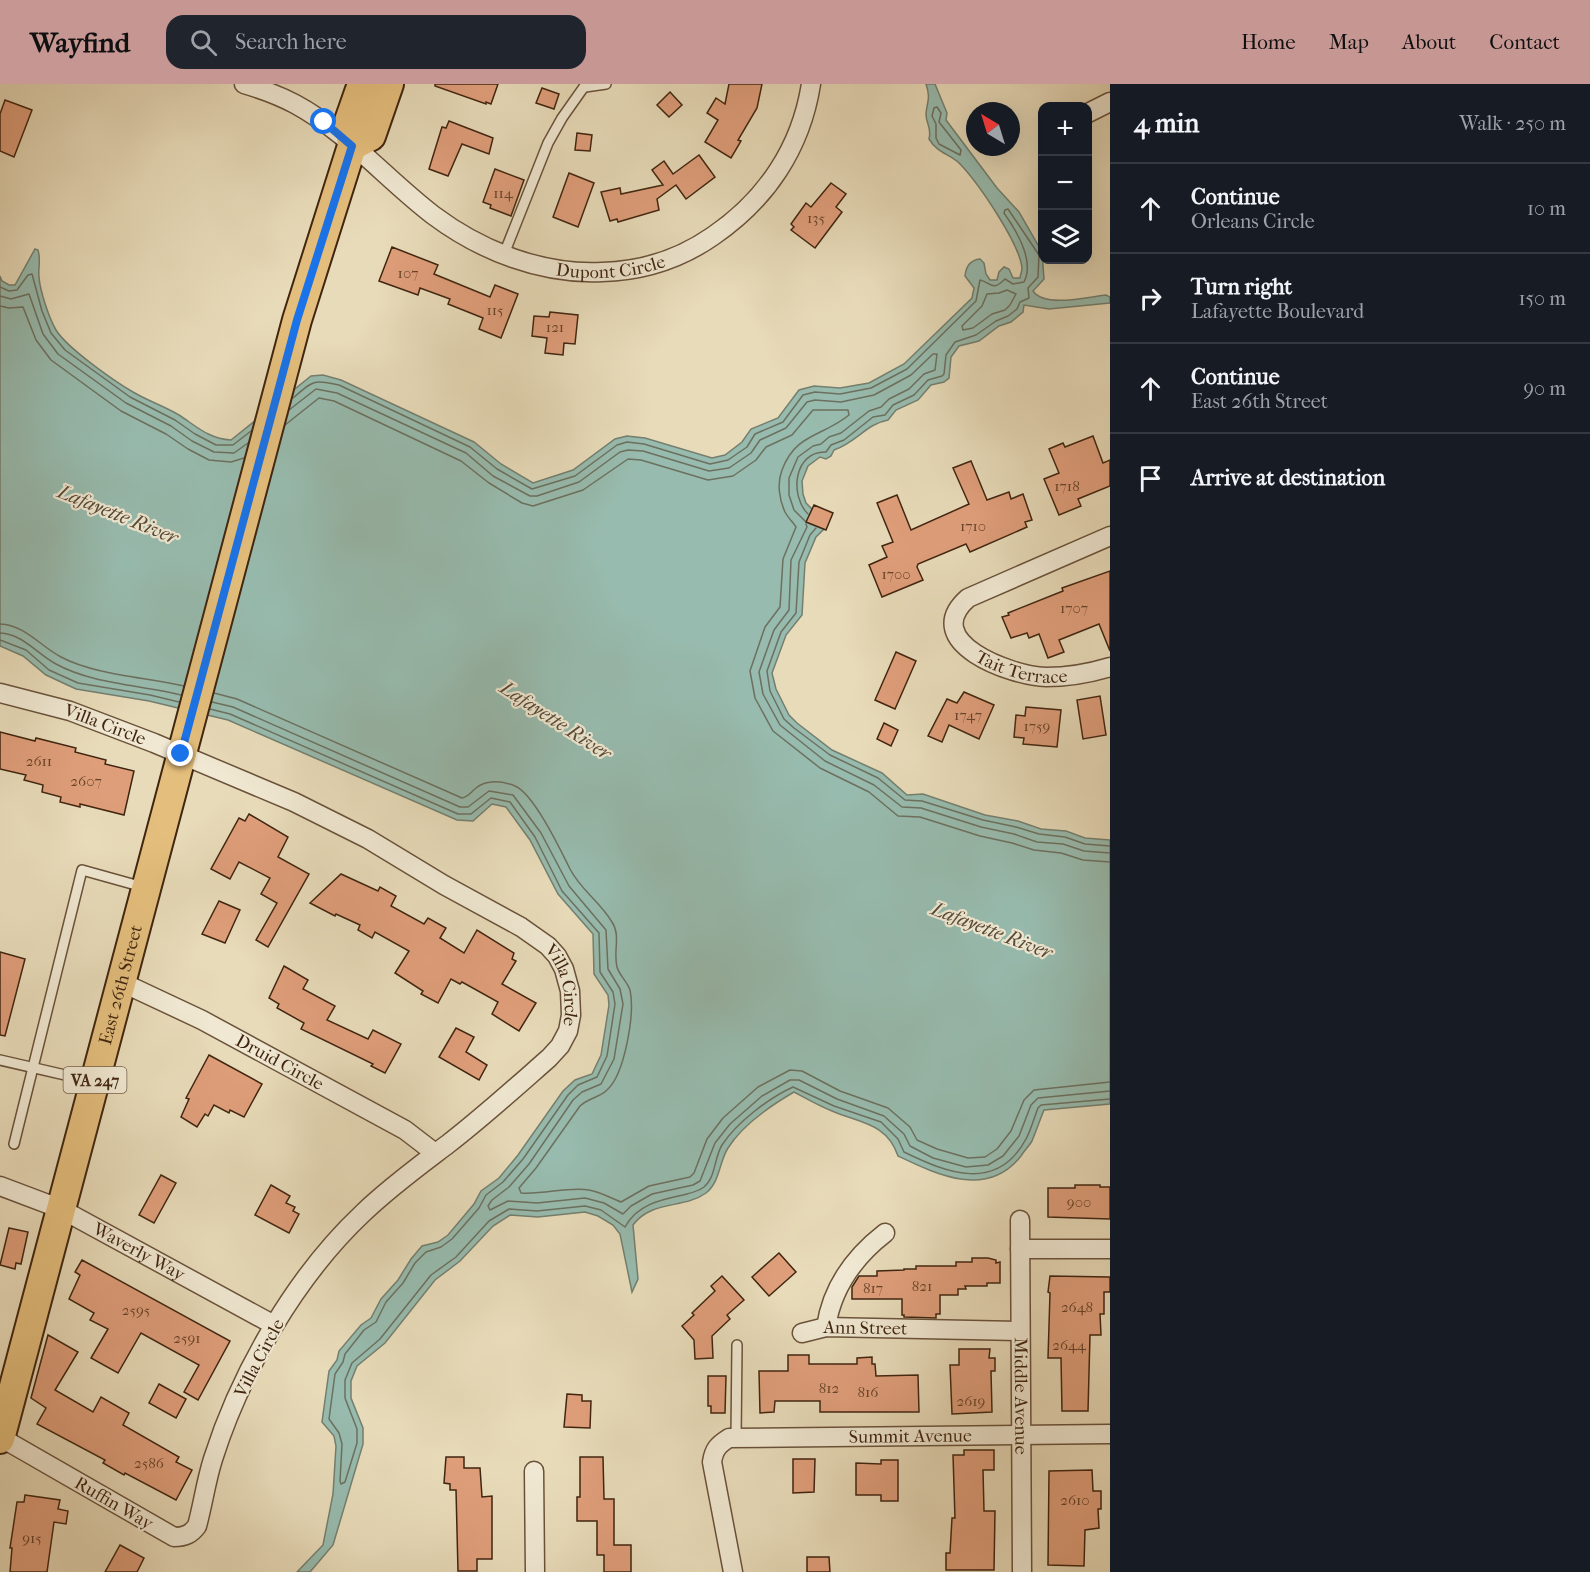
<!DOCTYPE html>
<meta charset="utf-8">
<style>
:root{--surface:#171b24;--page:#20242c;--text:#f1f3f6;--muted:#9ea1a6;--line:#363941;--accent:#c59692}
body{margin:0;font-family:"IM FELL French Canon",serif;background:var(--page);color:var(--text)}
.controls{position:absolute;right:18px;top:18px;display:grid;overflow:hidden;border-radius:12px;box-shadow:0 6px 24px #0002}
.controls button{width:54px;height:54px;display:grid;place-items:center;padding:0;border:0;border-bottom:2px solid var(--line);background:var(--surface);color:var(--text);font:30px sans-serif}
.compass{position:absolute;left:966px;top:18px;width:54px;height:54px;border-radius:50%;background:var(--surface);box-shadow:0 6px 24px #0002;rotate:322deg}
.stop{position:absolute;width:18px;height:18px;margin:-14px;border:4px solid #1a73e8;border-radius:50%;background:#fff}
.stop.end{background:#1a73e8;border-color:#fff;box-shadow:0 2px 6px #0008}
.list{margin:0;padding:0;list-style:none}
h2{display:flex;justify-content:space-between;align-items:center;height:78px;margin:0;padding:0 24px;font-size:26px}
h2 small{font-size:20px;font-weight:400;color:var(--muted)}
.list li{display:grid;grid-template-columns:39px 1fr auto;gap:18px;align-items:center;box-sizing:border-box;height:90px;padding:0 24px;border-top:2px solid var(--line)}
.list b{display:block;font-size:22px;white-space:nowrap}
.list p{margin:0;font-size:20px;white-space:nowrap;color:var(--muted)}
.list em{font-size:20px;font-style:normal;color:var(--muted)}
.icon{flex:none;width:33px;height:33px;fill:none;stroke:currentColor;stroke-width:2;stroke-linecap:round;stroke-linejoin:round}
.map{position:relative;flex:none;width:1110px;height:1488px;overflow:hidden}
header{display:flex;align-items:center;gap:36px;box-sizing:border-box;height:84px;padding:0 30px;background:var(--accent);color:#111}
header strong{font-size:28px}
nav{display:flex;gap:33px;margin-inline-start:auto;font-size:21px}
.search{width:420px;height:54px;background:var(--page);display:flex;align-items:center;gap:15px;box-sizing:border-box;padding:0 21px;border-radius:18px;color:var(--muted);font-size:22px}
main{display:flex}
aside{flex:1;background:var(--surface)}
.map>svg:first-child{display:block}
.water{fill:#97bbae;stroke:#747f6f;stroke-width:1.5}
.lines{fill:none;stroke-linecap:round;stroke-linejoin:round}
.shore{stroke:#6c705f;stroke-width:1.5}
.building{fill:#df9e7a;stroke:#402510;stroke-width:1.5}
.lane-casing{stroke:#6a523a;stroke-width:12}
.street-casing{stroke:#6a523a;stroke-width:21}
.primary-casing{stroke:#402510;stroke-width:32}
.lane{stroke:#f0e8d2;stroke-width:9}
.street{stroke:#f0e8d2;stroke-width:18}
.primary{stroke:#e4be7c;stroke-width:28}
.route{stroke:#1a73e8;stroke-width:8}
.labels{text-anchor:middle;stroke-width:4.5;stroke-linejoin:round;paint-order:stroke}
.number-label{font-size:15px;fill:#68432a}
.shield{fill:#f0e8d2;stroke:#75604a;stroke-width:1.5}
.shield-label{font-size:16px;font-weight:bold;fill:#402510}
.street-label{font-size:18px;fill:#402510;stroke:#f0e8d2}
.water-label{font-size:20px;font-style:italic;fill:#564a38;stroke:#f0e8d2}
</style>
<header>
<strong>Wayfind</strong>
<div class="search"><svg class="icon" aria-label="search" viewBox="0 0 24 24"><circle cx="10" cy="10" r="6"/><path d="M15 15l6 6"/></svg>Search here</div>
<nav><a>Home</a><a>Map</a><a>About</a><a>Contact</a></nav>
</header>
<main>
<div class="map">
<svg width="1110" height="1488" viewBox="0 0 1110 1488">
<rect width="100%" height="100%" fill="#e8dbb9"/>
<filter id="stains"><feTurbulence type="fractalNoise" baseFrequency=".00333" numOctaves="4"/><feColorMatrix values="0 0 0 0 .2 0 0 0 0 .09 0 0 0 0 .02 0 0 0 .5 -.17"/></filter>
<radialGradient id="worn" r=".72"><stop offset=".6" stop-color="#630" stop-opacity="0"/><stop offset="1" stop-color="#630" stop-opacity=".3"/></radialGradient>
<path class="water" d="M926,0H935L947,29L946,36L997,104L1019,128L1042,168L1044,195L1033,207C1045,224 1088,213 1106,211L1110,213V219L1049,225L1024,221L1023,228L1011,238L999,242L979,257L959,262L951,273L949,294L944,298L931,301L918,316L896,326L888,336C866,340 857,358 834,366L831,372L826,375L820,373L808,382L802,397L803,410L806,419L816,429L824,445L816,453L805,479L802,531L786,551L772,589L776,605L789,631L797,639L832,666L882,689L907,711L923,710L985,731L1018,737L1041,745L1066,747L1085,754L1110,756V1020L1044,1026C1040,1036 1036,1047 1032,1057C1029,1062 1024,1067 1021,1072C987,1115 938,1091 898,1072C887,1039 860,1039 832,1027C819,1022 807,1015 794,1008C770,1022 743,1040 728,1064C719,1078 720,1098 706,1109C684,1125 651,1116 633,1141L638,1195L632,1208L620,1150L613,1141L598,1132L585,1128L538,1133L510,1131L493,1142L460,1177L435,1196L385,1259L357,1282L351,1297V1314L363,1344V1360L333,1461L310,1488H297L323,1461L333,1410L336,1362L334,1352L322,1338L329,1287L337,1276L339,1267L361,1241L371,1234L381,1215L398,1196L411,1175L422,1162L438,1158L448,1151L474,1120L481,1107L499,1094L518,1071L563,1007L575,996L592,990L601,971L609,921L608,911L594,890L593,850L558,810L530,756L506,723L492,720L473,737L457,736L228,636L149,617L76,605L46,591L23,572L0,562V192L2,197L9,201H15L35,165L38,166C41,176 38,184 39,193C40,207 49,234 56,246C67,264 114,297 133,308C148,317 164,322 179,331C196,342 209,355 231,356L311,292L323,291L341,296L474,358L501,380L533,399L573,386L615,355L627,352L645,354L712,374L725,371L742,358L751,345L778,334L799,306L814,302L840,304L869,299L904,280L972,214L974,204L965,192C966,182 970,176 980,175L984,179L986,190L990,196H997L999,188L1004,183L1009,185L1013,194H1020C1020,193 1022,186 1022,185C1021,161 978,99 961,81C951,70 938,70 929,55C932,43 926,41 926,30C927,17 931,15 926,0Z"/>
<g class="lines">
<g class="shore">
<path d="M937,23L941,29L939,38L961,66L960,71L939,60L936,54V40L932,32L934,24Z"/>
<path d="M0,203L9,207L17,206L28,191L32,190L42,227L51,249L65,266L130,313L175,336L195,350L216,361H233L251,347"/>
<path d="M1007,206L1016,210L1010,221L1005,226L992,230L973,244L963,246L962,242L982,222L987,210L999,209Z"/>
<path d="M0,212L11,215L29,210L43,250L58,270L126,319L171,342L192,357L214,368L234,369L248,359"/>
<path d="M0,222L9,224L23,223L36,256L51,276L121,327L166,350L188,365L209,376L231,378L244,374"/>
<path d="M293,314C313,297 312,295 339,301L470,363L497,385L532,405L575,392L617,361L627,358L644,360L710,380L728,376L747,363L755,350L783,338L803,311L815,308L840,310L871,304L907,285L976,217L980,196C992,199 992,208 1005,195L1013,200L1024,198C1035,177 1016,146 1004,129L1005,126L1008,125L1039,171L1038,193L1028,204L1029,214L1020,218L1017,225L1008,232L996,237L976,251L955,258L946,271L944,290L942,292L928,296L914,311L893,321L885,331L873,333L844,356L831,361L826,368C794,367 789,411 808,430"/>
<path d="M289,326L316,305L337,309L466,369L493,392L530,412H537L579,398L620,368L628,366L643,367L709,387L729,384L751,369L760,356L786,344L807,318L815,316L841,318L874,311L911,291L933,270H937L935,286L924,290L909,305L889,315L881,323L869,327L841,349L829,353L821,360L813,362L798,373L789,394V411L794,426L805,437"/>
<path d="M285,341L319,314L334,317L461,377L489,399L522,419L533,422L583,406L628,375L641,376L708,396L733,392L756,376L766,363L792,351L813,326H848L849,331C822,353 796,349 782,386C777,399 779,415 785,428C788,434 793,438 796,443L783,475L780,523L765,543L750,587L755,614L773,647L820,684L869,708L898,732L920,733L980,752L1012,759L1034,766L1061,769L1083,776L1110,778"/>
<path d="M806,440L807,443L791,476L789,526L774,546L759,588L763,610L780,641L825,677L874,701L902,723L921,724L981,743L1014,750L1037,758L1063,760L1084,767L1110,769"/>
<path d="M816,444L810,451L799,478L796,529L781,548L767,587L770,607L784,635L794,644L830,671L878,694L905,716L922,717L983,736L1016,743L1039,750L1065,753L1085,760L1110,762"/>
<path d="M0,540C25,541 40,562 61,573C95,591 145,593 184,602"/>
<path d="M0,549C23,550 37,570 56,580C92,600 141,601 181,611"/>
<path d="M0,556L26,566L49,586L78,599L150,611L179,618"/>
<path d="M214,609L237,615L462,714C468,713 471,708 476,704C487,695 503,697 515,702C534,710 560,765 570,785C580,805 600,818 612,838C621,851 613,868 617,883C619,891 627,897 630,906C635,929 625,990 607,1006C599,1014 588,1014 580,1022L536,1084L519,1104L521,1109C543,1111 570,1102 589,1106C601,1108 610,1114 621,1118L649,1102L690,1093L694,1089L707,1055L723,1034L758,1003L790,986L802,987L840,1007L888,1024L910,1043L917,1056L937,1065L968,1074L985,1073L997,1065L1011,1047L1024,1016L1034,1006L1110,998"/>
<path d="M212,618L233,623L460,723H468L489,707L513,711L541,749L569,802L606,846L608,885L620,905L623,920L614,975L601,1000L582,1008L573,1016L529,1080L509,1103L492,1116L488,1122L490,1126L508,1117L537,1119L585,1114L604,1119L623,1130L631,1122L652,1110L693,1101L700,1097L715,1059L730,1040L762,1012L790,996H799L837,1015L884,1032L904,1050L910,1062L933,1074L966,1083L988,1081L1003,1072L1019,1052L1031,1021L1038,1014L1110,1007"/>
<path d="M210,625L230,630L458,730H471L491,714L510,718L535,753L562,807L599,849L600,888L613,908L615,920L607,972L597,993L578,1001L568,1011L523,1075L503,1098L486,1111L479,1124L452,1155L441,1163L426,1168L415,1179L403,1199L386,1218L376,1238L364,1246L345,1270L343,1278L335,1290L329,1335L339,1349L342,1360L340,1397L341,1400L345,1398L357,1359V1345L345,1314V1296L352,1279L380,1255L431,1191L456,1173L489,1137L509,1125L537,1127L585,1122L601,1126L625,1143C637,1121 659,1116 683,1111C691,1109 697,1108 704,1103C716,1093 714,1074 722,1061C737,1038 769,1014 793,1003L834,1022L881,1038L898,1055L904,1068C947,1089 997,1109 1026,1055C1031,1046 1034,1034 1038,1024L1041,1021L1110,1015"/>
</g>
</g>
<g class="building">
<path d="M435,0H498L491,20L486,18V20L435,2Z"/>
<path d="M729,0H762L757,24L738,56L741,57L731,74L705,58L718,36L707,29L716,14L725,20Z"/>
<path d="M542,4L559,10L554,25L536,19Z"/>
<path d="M670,8L682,21L669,33L657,21Z"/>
<path d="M5,16L32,26L14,73L0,67V30Z"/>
<path d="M449,37L493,54L489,70L462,60L448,92L429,85L442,43L446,44Z"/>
<path d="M577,49L592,51L590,67L575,66Z"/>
<path d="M699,71L715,93L686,115L676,101L657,115L659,126L618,138L617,135L610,137L601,108L620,104L621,110L663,101L652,86L664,77L673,90Z"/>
<path d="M495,85L524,96L511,132L490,124L491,121L483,118Z"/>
<path d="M569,89L594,99L578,143L553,133Z"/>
<path d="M831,99L846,110L836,123L842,128L815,164L791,146L794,143L791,140L806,119L811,123Z"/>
<path d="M392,163L438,181L434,190L490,213L495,201L518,210L501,254L479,245L483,234L448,220L450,215L420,204L418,211L379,197Z"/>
<path d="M550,228L578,231L575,260L564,259L563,271L545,269L547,254L532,252L534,232L549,233Z"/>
<path d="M1093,352L1103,379L1110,376V402L1078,415L1081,422L1059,431L1044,395L1059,389L1049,365L1063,359L1065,363Z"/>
<path d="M971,377L987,416L1009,408L1011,415L1023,410L1032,436L1025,438L1027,443L970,468L966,460L918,480L917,483L923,496L882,513L869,481L887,473L882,462L893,458L877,419L897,411L911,446L969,420L953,384Z"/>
<path d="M814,421L833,429L826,446L806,438Z"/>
<path d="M1110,487V567L1099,540L1059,556L1064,568L1048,574L1039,550L1029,554L1027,549L1011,554L1002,533L1009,531L1008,529L1063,507L1062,504Z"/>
<path d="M896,568L916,577L895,625L875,616Z"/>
<path d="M964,608L994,621L979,655L949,641L942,658L928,652L947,615L957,619Z"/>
<path d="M1100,612L1106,651L1083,655L1077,616Z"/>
<path d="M1026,623L1061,626L1057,663L1023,660L1024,654L1014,653L1016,631L1025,632Z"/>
<path d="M884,639L898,646L891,662L877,655Z"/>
<path d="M0,648L35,657L36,654L76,664L75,668L106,676L105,680L134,687L124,731L80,720V723L60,718L61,713L42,708L43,701L24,696L26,691L0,685Z"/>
<path d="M249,730L288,753L278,773L309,790L268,863L256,856L277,819L261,810L270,794L239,778L230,795L211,785L239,734L245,737Z"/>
<path d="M341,790L378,807L380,803L396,812L391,822L424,840L428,834L446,844L440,854L464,869L477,846L514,869L512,875L516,877L502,900L536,919L519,947L492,930L498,918L462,898L460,900L451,895L438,919L421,910L423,907L395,889L409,867L375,848L372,854L358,846L360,841L336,830L335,832L310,819Z"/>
<path d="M219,817L240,826L225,859L202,850Z"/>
<path d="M0,868L25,875L5,952L0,951Z"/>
<path d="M284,882L308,896L303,905L335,922L327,936L368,955L373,946L401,960L385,989L371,982L373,980L301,945L304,939L277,924L279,920L269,914Z"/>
<path d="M456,944L474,953L466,968L487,981L479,996L439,973Z"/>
<path d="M209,971L262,1000L244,1033L230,1026L229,1029L214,1021L208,1032L205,1030L197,1043L181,1033L189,1015L186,1014Z"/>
<path d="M161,1091L176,1099L154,1139L139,1131Z"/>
<path d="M271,1101L290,1112L286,1119L295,1123L293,1127L299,1130L289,1149L255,1131Z"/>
<path d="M1075,1101H1100V1103H1110V1135L1048,1133V1104H1075Z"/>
<path d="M9,1144L28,1148L21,1180L16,1179L15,1185L0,1181Z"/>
<path d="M779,1169L796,1188L769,1212L752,1193Z"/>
<path d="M972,1174H988L996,1176V1179L1000,1178V1199H987V1202H965L966,1205H958V1211H940V1230H936V1234L904,1233V1231H902V1215H852V1203L859,1192H877V1187L904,1186V1185H916V1182H956V1178H972Z"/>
<path d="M82,1176L230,1257L198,1316L184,1308L199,1281L141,1249L118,1289L91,1274L108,1245L90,1236L94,1229L69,1215L80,1191L75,1188Z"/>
<path d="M722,1192L744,1216L727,1231L730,1235L712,1252L713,1274L695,1275L694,1256L682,1242L694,1231L692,1229L715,1207L711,1202Z"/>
<path d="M1050,1192L1110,1193V1208H1104V1230H1100L1101,1251H1090L1088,1327H1062L1061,1274H1048L1050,1209L1048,1208Z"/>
<path d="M48,1251L78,1268L55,1306L93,1328L101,1313L129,1329L123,1341L179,1373L176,1378L192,1386L176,1416L125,1389L124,1391L103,1379L105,1376L37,1340L46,1324L31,1314Z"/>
<path d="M959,1265H990L989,1274H995V1287H991L992,1328L952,1330L950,1281H959Z"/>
<path d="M788,1271H809V1280H857V1274L872,1273V1280H875L876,1292L918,1291L919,1328H820V1317H775L774,1328L760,1329L759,1287H788Z"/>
<path d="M708,1292H726L725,1329H711V1322H708Z"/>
<path d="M159,1300L186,1315L176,1334L149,1319Z"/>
<path d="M567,1310L582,1311V1317H591L590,1344L564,1343Z"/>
<path d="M964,1366H994V1386H983L984,1427H995L994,1486H946V1469H950L952,1434H955L953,1371H964Z"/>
<path d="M446,1373H464V1384H480L482,1413L492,1412V1475H477V1487H458L456,1406H450V1400L444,1399Z"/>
<path d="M580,1373H603L604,1415H614V1461H631V1488H604V1471H597V1437H577V1413H580Z"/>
<path d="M793,1375H815L814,1408L793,1409Z"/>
<path d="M881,1376H898V1417H881V1411H856V1379L881,1380Z"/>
<path d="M1092,1386L1093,1407H1101V1425H1098L1099,1444L1085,1446L1084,1482L1048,1481L1049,1387Z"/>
<path d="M25,1411L60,1416L58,1425L68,1427L66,1440L54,1438L47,1488H10L12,1464H10L17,1418H24Z"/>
<path d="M120,1461L144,1474L137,1488H105Z"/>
<path d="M807,1473H829L830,1488H807Z"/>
</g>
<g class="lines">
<defs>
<g id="lane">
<path d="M585,3L606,0"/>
<path d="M504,170L548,59L562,34L586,0"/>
<path d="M0,976L91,997"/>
<path d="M14,1060L82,786L143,803"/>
<path d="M736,1354L737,1261"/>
</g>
<g id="street">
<path id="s1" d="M244,0C261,5 278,11 295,20C347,48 386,95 433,131C481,167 542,191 602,188C642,187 680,175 713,152C766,116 801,64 811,0"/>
<path d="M1088,29L1110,18"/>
<path id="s2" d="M1110,452L968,514C918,558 1011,592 1046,593C1067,593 1090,589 1110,583"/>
<path id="s3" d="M0,609L70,627L154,659L294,718L368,755L444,801L521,843L548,862L557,872L564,885L570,907L571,931L568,947L560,962L549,974C516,1003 483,1033 448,1060C419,1082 390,1103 363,1129C296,1192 241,1287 213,1375C206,1397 203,1420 197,1442C191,1450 185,1453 174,1453L0,1353"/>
<path id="s4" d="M121,898L202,936L405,1046L435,1069"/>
<path id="s5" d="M0,1102L61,1125L274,1241"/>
<path id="s6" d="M1020,1136L1022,1488"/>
<path d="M1020,1165H1110"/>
<path d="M826,1243C832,1204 854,1173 885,1149"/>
<path id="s7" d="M802,1249L826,1243L1020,1247"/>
<path d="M534,1387L535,1488"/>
<path id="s8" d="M733,1488L712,1378C714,1365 718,1361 729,1354L1110,1350"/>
</g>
<g id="primary">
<path d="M352,62L371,52L389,0"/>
<path id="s9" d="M0,1355L297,236L352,62L349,37L362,0"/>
</g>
</defs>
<use href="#lane" class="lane-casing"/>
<use href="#street" class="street-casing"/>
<use href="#primary" class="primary-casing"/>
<use href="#lane" class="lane"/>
<use href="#street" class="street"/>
<use href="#primary" class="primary"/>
</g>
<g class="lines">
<path class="route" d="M181,670L297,236L352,62L324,38"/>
</g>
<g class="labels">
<g class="number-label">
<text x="503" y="114">114</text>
<text x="816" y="139">135</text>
<text x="408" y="194">107</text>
<text x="495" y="231">115</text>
<text x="555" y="248">121</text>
<text x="1067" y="407">1718</text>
<text x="973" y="447">1710</text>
<text x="896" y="495">1700</text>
<text x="1074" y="529">1707</text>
<text x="968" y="636">1747</text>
<text x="1037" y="647">1759</text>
<text x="39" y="682">2611</text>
<text x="86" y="702">2607</text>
<text x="1079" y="1123">900</text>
<text x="922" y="1207">821</text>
<text x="873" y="1209">817</text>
<text x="1077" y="1228">2648</text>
<text x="136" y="1231">2595</text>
<text x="187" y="1259">2591</text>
<text x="1069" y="1266">2644</text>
<text x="829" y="1309">812</text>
<text x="868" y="1313">816</text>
<text x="971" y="1322">2619</text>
<text x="149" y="1384">2586</text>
<text x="1075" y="1421">2610</text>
<text x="32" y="1459">915</text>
</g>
<rect class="shield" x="63.5" y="983" width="63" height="26" rx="4.5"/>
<g class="shield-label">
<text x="95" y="1002">VA 247</text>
</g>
<g class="street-label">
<text dy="6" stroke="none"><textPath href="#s1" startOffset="423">Dupont Circle</textPath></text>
<text dy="6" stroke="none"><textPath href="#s2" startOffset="273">Tait Terrace</textPath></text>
<text dy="6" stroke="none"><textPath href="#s3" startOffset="110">Villa Circle</textPath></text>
<text dy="6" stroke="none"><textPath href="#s9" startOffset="470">East 26th Street</textPath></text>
<text dy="6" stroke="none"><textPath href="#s3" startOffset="650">Villa Circle</textPath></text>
<text dy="6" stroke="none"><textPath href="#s4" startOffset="178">Druid Circle</textPath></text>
<text dy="6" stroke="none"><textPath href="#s5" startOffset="154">Waverly Way</textPath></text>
<text dy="6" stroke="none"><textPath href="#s7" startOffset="64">Ann Street</textPath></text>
<text transform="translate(259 1274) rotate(-62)" y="6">Villa Circle</text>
<text dy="6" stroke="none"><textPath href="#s6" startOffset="176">Middle Avenue</textPath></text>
<text dy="6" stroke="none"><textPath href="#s8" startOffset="324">Summit Avenue</textPath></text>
<text transform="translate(114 1419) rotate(30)" y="6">Ruffin Way</text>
</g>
<g class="water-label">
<text transform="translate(118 430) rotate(22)" y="7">Lafayette River</text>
<text transform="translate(556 636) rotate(33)" y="7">Lafayette River</text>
<text transform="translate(992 846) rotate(21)" y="7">Lafayette River</text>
</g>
</g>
<rect width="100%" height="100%" filter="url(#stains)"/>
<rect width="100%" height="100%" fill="url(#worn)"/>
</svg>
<div class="controls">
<button>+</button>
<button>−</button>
<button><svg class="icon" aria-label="layers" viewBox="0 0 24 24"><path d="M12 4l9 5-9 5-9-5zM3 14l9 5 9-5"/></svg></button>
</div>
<svg class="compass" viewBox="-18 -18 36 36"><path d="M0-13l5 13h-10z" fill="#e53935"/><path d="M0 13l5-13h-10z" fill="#9ea1a6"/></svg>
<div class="stop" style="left:324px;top:38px"></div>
<div class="stop end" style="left:181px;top:670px"></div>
</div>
<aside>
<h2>4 min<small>Walk · 250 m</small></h2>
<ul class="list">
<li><svg class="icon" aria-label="ahead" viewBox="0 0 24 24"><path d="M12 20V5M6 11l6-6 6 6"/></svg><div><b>Continue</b><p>Orleans Circle</p></div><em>10 m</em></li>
<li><svg class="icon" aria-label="right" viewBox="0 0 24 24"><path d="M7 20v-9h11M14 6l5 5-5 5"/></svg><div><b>Turn right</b><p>Lafayette Boulevard</p></div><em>150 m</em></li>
<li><svg class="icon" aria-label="ahead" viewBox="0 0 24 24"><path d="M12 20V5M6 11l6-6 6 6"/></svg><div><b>Continue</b><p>East 26th Street</p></div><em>90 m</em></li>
<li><svg class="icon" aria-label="arrive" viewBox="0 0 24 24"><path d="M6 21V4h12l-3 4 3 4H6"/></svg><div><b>Arrive at destination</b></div></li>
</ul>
</aside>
</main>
